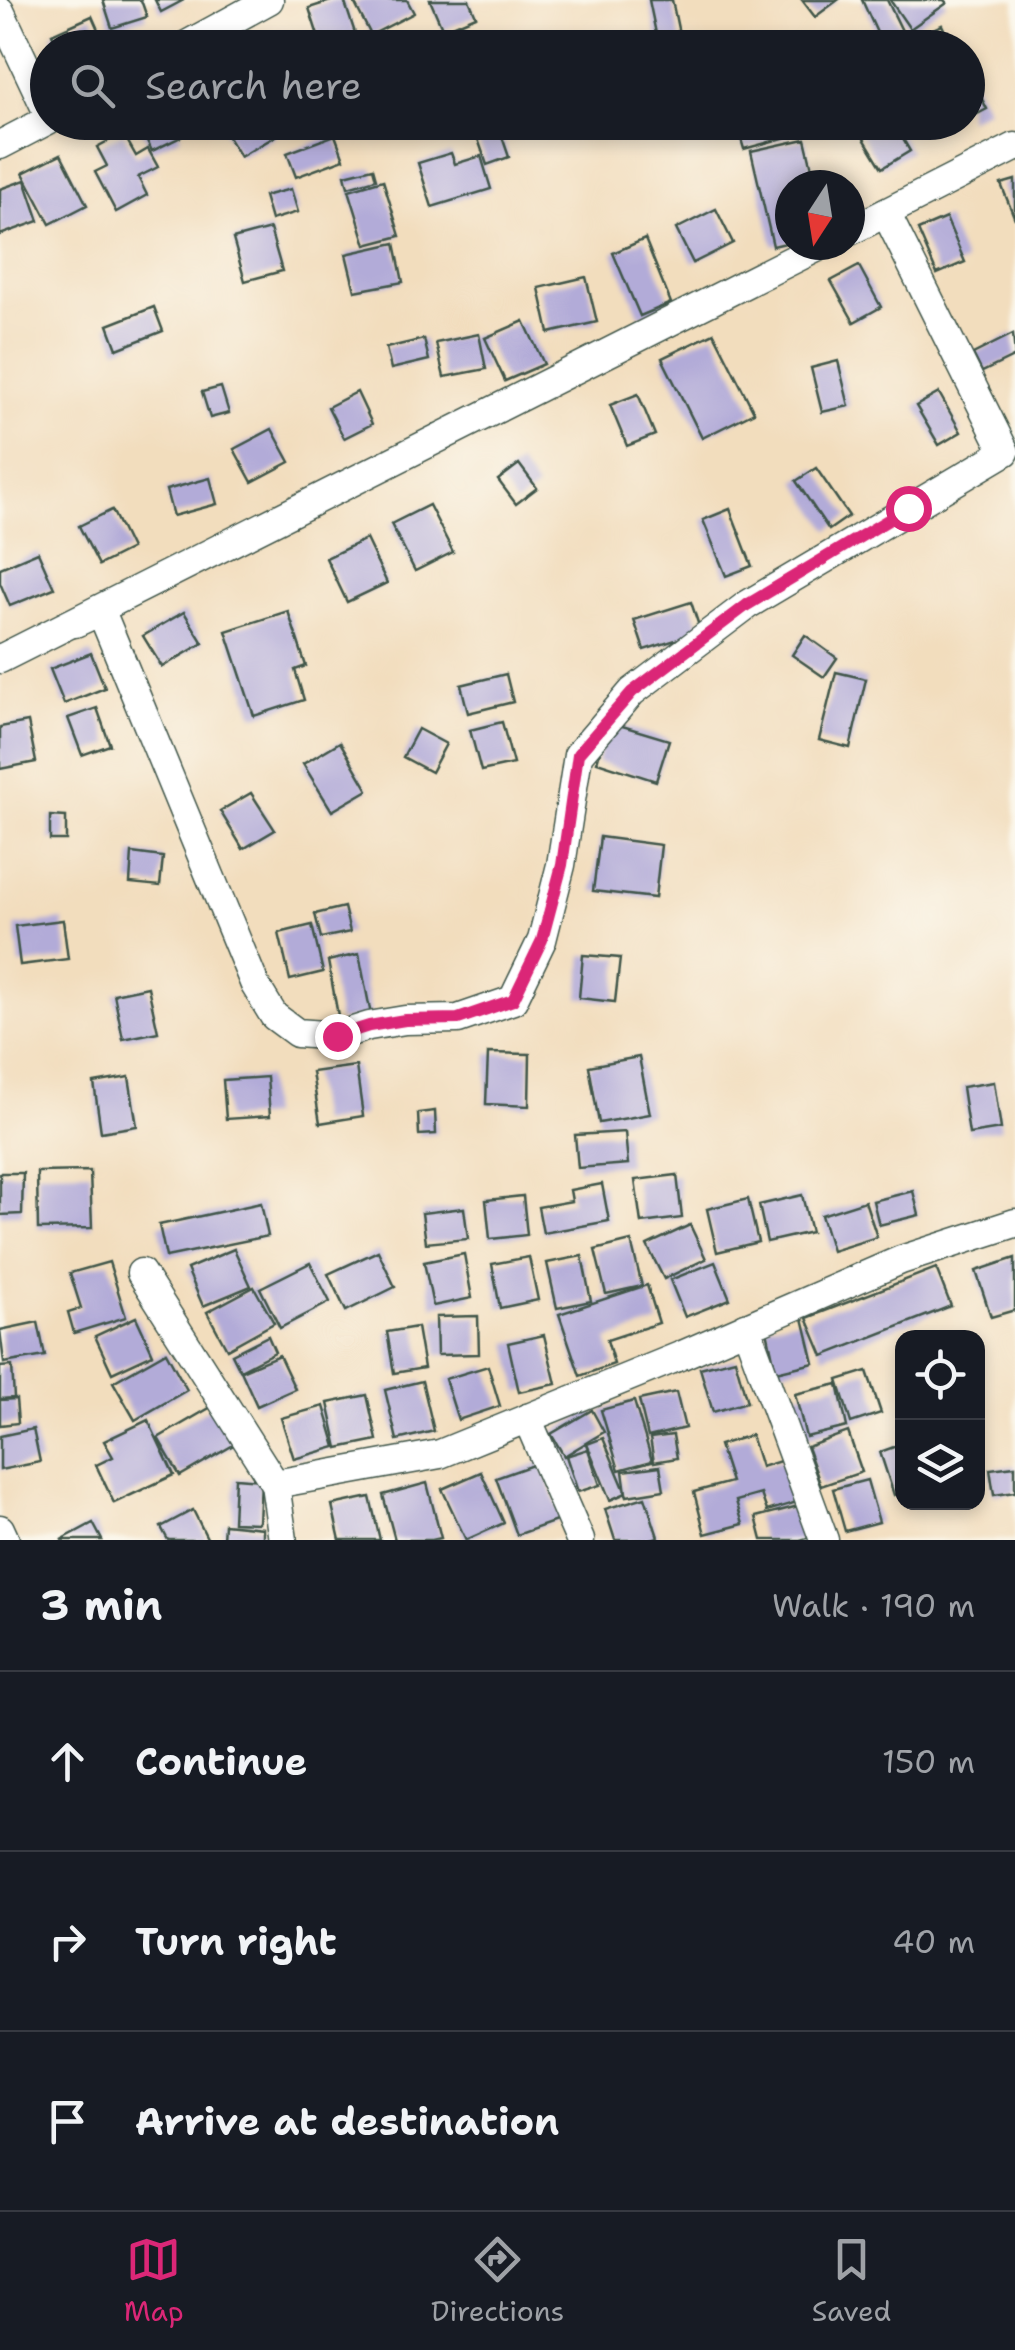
<!DOCTYPE html>
<meta charset="utf-8">
<style>
:root{--surface:#171b24;--page:#242831;--text:#f1f3f6;--muted:#9ea1a6;--line:#363941;--accent:#db2777}
body{margin:0;font-family:"Shantell Sans",sans-serif;background:var(--page);color:var(--text)}
.controls{position:absolute;right:30px;bottom:30px;display:grid;overflow:hidden;border-radius:20px;box-shadow:0 5px 15px #0003}
.controls button{width:90px;height:90px;display:grid;place-items:center;padding:0;border:0;border-bottom:2px solid var(--line);background:var(--surface);color:var(--text);font:50px sans-serif}
.compass{position:absolute;left:775px;top:170px;width:90px;height:90px;border-radius:50%;background:var(--surface);box-shadow:0 5px 15px #0003;rotate:192deg}
.stop{position:absolute;width:30px;height:30px;margin:-22px;border:8px solid #db2777;border-radius:50%;background:#fff}
.stop.end{background:#db2777;border-color:#fff;box-shadow:0 2px 10px #0008}
.list{margin:0;padding:0;list-style:none}
h2{display:flex;justify-content:space-between;align-items:center;height:130px;margin:0;padding:0 40px;font-size:42px}
h2 small{font-size:32px;font-weight:400;color:var(--muted)}
.list li{display:grid;grid-template-columns:65px 1fr auto;gap:30px;align-items:center;box-sizing:border-box;height:180px;padding:0 40px;border-top:2px solid var(--line)}
.list b{display:block;font-size:38px;white-space:nowrap}
.list em{font-size:32px;font-style:normal;color:var(--muted)}
.icon{flex:none;width:55px;height:55px;fill:none;stroke:currentColor;stroke-width:2;stroke-linecap:round;stroke-linejoin:round}
.map{position:relative;flex:none;width:1015px;height:1540px;overflow:hidden}
.search{position:absolute;background:var(--surface);box-shadow:0 5px 15px #0003;left:30px;right:30px;top:30px;height:110px;display:flex;align-items:center;gap:25px;box-sizing:border-box;padding:0 35px;border-radius:55px;color:var(--muted);font-size:38px}
.sheet{height:670px;background:var(--surface)}
nav{display:flex;justify-content:space-around;align-items:center;box-sizing:border-box;height:140px;border-top:2px solid var(--line);background:var(--surface);font-size:28px;color:var(--muted)}
nav a{display:grid;justify-items:center;gap:5px}
nav .on{color:var(--accent)}
.map>svg:first-child{display:block}
.building{fill:#b2abd8}
.lines{fill:none;stroke-linecap:round;stroke-linejoin:round}
.street-casing{stroke:#3f5549;stroke-width:31}
.street{stroke:#fff;stroke-width:28}
.route{stroke:#db2777;stroke-width:12}
</style>
<div class="map">
<svg width="1015" height="1540" viewBox="0 0 1015 1540">
<rect width="100%" height="100%" fill="#fbf7ec"/>
<filter id="ink" filterUnits="userSpaceOnUse"><feTurbulence type="fractalNoise" baseFrequency=".01" numOctaves="2"/><feDisplacementMap in="SourceGraphic" scale="20" xChannelSelector="R" yChannelSelector="G"/><feConvolveMatrix kernelMatrix="1 2 1 2 8 2 1 2 1" color-interpolation-filters="sRGB"/></filter>
<filter id="wash" filterUnits="userSpaceOnUse"><feTurbulence type="fractalNoise" baseFrequency=".0048" numOctaves="4" result="noise"/><feDisplacementMap in="SourceGraphic" scale="40" xChannelSelector="R" yChannelSelector="G"/><feGaussianBlur stdDeviation="2.25" result="paint"/><feColorMatrix in="noise" values="0 0 0 0 0 0 0 0 0 0 0 0 0 0 0 0 0 1.4 0 .05"/><feComposite in="paint" operator="in"/></filter>
<g filter="url(#wash)">
<rect width="100%" height="100%" fill="#f2ddbd"/>
<g id="blocks">
<g class="building">
<path d="M103,0H141L147,17L112,28Z"/>
<path d="M155,0H184L161,12Z"/>
<path d="M334,0H344L360,48H322L309,8Z"/>
<path d="M362,0H407L414,13L371,35L355,4Z"/>
<path d="M430,0H469L476,16L443,30Z"/>
<path d="M649,0H672L682,48H659Z"/>
<path d="M802,0H838L815,17Z"/>
<path d="M862,0H887L907,41L942,25L953,48H884Z"/>
<path d="M890,0H944L947,3L910,29Z"/>
<path d="M92,16L103,41L86,48H58L52,34Z"/>
<path d="M430,36L436,48H406Z"/>
<path d="M968,71L987,109L968,119Z"/>
<path d="M138,122H174L181,137L152,151Z"/>
<path d="M219,122H268L276,136L240,157Z"/>
<path d="M472,122H497L509,157L487,165Z"/>
<path d="M736,122H787L791,136L744,149Z"/>
<path d="M865,122H893L910,151L882,168L857,127Z"/>
<path d="M123,133L136,156L148,149L158,167L138,177L147,195L116,212L95,172L107,166L97,147Z"/>
<path d="M335,135L344,159L296,177L287,153Z"/>
<path d="M805,139L816,185H790V242L773,246L751,151Z"/>
<path d="M451,153L455,164L481,156L491,189L432,207L418,163Z"/>
<path d="M61,154L87,205L50,224L23,173Z"/>
<path d="M373,168L376,179L348,187L345,175Z"/>
<path d="M25,180L39,221L0,235V189Z"/>
<path d="M383,180L400,236L366,245L349,190Z"/>
<path d="M1015,180V219L1001,184Z"/>
<path d="M291,189L298,212L271,220L264,196Z"/>
<path d="M716,209L733,243L693,263L676,229Z"/>
<path d="M946,218L965,262L937,274L918,230Z"/>
<path d="M270,229L282,271L245,281L233,239Z"/>
<path d="M645,239L671,303L640,316L613,253Z"/>
<path d="M395,243L403,282L355,291L346,254Z"/>
<path d="M859,266L881,307L854,322L831,281Z"/>
<path d="M586,277L597,322L549,333L539,288Z"/>
<path d="M154,307L163,331L117,349L108,325Z"/>
<path d="M524,321L544,364L505,381L485,338Z"/>
<path d="M714,333L754,412L702,438L662,358Z"/>
<path d="M479,334L486,369L444,377L436,343Z"/>
<path d="M1013,334L1015,356L982,372L973,354Z"/>
<path d="M424,339L429,360L391,369L386,348Z"/>
<path d="M838,361L849,406L822,412L811,368Z"/>
<path d="M221,387L229,413L210,418L202,392Z"/>
<path d="M357,392L372,424L344,438L328,407Z"/>
<path d="M939,393L961,432L939,445L916,406Z"/>
<path d="M638,394L655,435L627,446L610,405Z"/>
<path d="M272,429L290,462L252,482L234,449Z"/>
<path d="M519,464L537,488L516,504L498,480Z"/>
<path d="M816,468L849,516L829,530L796,481Z"/>
<path d="M210,478L217,504L173,516L166,490Z"/>
<path d="M429,505L453,552L415,571L391,524Z"/>
<path d="M730,509L752,566L726,576L703,520Z"/>
<path d="M112,510L131,549L99,565L79,526Z"/>
<path d="M366,539L387,583L347,602L326,558Z"/>
<path d="M38,552L54,588L10,606L0,583V568Z"/>
<path d="M691,602L701,632L644,650L634,620Z"/>
<path d="M288,611L306,666L295,670L304,700L254,716L226,631Z"/>
<path d="M184,612L203,643L162,667L143,636Z"/>
<path d="M805,635L837,658L824,677L792,655Z"/>
<path d="M91,653L105,688L64,704L50,669Z"/>
<path d="M836,672L866,679L850,748L819,740Z"/>
<path d="M506,674L513,702L468,713L461,685Z"/>
<path d="M97,708L110,745L82,755L68,718Z"/>
<path d="M28,722L36,762L0,769V727Z"/>
<path d="M502,722L513,764L481,771L470,730Z"/>
<path d="M609,722L669,740L656,781L597,762Z"/>
<path d="M418,729L446,744L431,772L403,757Z"/>
<path d="M340,742L368,790L332,811L303,764Z"/>
<path d="M251,793L275,830L243,849L220,811Z"/>
<path d="M50,816L66,817V840H50Z"/>
<path d="M600,837L661,845L655,898L593,891Z"/>
<path d="M132,853L163,857L160,886L130,883Z"/>
<path d="M344,907L350,932L321,938L315,914Z"/>
<path d="M63,920L68,959L20,965L15,926Z"/>
<path d="M312,925L323,972L290,980L279,933Z"/>
<path d="M359,954L371,1015L339,1021L328,961Z"/>
<path d="M583,955L620,958L615,1002L579,998Z"/>
<path d="M148,987L158,1032L123,1039L114,994Z"/>
<path d="M488,1053L530,1054L529,1106L486,1104Z"/>
<path d="M639,1057L650,1114L599,1123L589,1066Z"/>
<path d="M356,1066L363,1116L320,1123L312,1072Z"/>
<path d="M129,1077L137,1126L101,1132L94,1083Z"/>
<path d="M267,1077L270,1116L226,1119L223,1080Z"/>
<path d="M994,1082L1001,1129L969,1134L962,1087Z"/>
<path d="M435,1111L436,1134L419,1135L418,1113Z"/>
<path d="M625,1132L628,1164L578,1168L575,1135Z"/>
<path d="M90,1171L92,1228L38,1229L37,1172Z"/>
<path d="M0,1173H23L22,1214L0,1215Z"/>
<path d="M677,1175L682,1218L641,1223L635,1180Z"/>
<path d="M602,1184L609,1221L543,1233L538,1207L572,1201L570,1190Z"/>
<path d="M913,1191L919,1215L879,1225L873,1201Z"/>
<path d="M802,1195L811,1232L767,1242L759,1205Z"/>
<path d="M523,1196L527,1235L490,1239L486,1200Z"/>
<path d="M748,1199L758,1242L717,1252L707,1209Z"/>
<path d="M865,1201L877,1237L832,1251L821,1215Z"/>
<path d="M261,1203L268,1236L166,1257L159,1225Z"/>
<path d="M464,1208L468,1239L426,1243L422,1213Z"/>
<path d="M690,1225L706,1259L664,1279L647,1245Z"/>
<path d="M631,1241L642,1286L606,1294L595,1250Z"/>
<path d="M234,1249L251,1286L203,1306L187,1269Z"/>
<path d="M378,1251L395,1287L346,1311L328,1274Z"/>
<path d="M464,1254L472,1298L433,1306L424,1262Z"/>
<path d="M582,1256L591,1301L557,1308L547,1263Z"/>
<path d="M529,1257L538,1300L500,1308L492,1264Z"/>
<path d="M1015,1258V1310L991,1317L976,1271Z"/>
<path d="M109,1262L126,1317L74,1333L68,1312L81,1308L70,1273Z"/>
<path d="M715,1262L730,1299L685,1317L670,1280Z"/>
<path d="M310,1263L330,1302L280,1328L260,1288Z"/>
<path d="M936,1268L951,1306L823,1356L807,1318Z"/>
<path d="M647,1285L659,1323L607,1340L614,1364L580,1376L559,1314Z"/>
<path d="M254,1287L274,1323L227,1349L207,1312Z"/>
<path d="M478,1316L479,1354L437,1355L436,1317Z"/>
<path d="M136,1317L153,1354L112,1373L95,1336Z"/>
<path d="M803,1318L814,1363L776,1372L766,1326Z"/>
<path d="M38,1322L45,1356L4,1363L0,1330Z"/>
<path d="M417,1327L424,1368L394,1373L387,1332Z"/>
<path d="M544,1335L556,1384L519,1392L508,1343Z"/>
<path d="M268,1336L275,1352L240,1370L232,1354Z"/>
<path d="M166,1352L187,1390L135,1420L113,1382Z"/>
<path d="M279,1355L295,1389L257,1406L241,1371Z"/>
<path d="M735,1359L747,1402L713,1412L700,1368Z"/>
<path d="M12,1366L14,1398L0,1399V1367Z"/>
<path d="M488,1366L500,1406L458,1420L445,1379Z"/>
<path d="M867,1371L881,1413L851,1423L838,1380Z"/>
<path d="M422,1381L434,1431L397,1440L385,1390Z"/>
<path d="M838,1384L847,1427L806,1437L795,1394Z"/>
<path d="M676,1392L685,1428L648,1437L639,1400Z"/>
<path d="M367,1395L377,1440L338,1448L328,1403Z"/>
<path d="M16,1399L18,1423L0,1425V1400Z"/>
<path d="M634,1401L652,1461L619,1470L601,1410Z"/>
<path d="M213,1406L235,1444L180,1476L158,1438Z"/>
<path d="M324,1406L336,1447L294,1459L281,1418Z"/>
<path d="M592,1410L604,1432L564,1456L551,1434Z"/>
<path d="M148,1420L174,1475L114,1503L96,1465L113,1457L104,1441Z"/>
<path d="M33,1429L40,1462L0,1470V1436Z"/>
<path d="M848,1432L862,1472L821,1486L807,1447Z"/>
<path d="M673,1435L677,1458L654,1462L650,1438Z"/>
<path d="M751,1435L761,1467L790,1458L804,1500L767,1511L761,1494L736,1501L743,1524L705,1534L694,1492L731,1482L719,1445Z"/>
<path d="M603,1438L626,1493L623,1471L660,1466L664,1490L627,1496L626,1493L610,1500L587,1444Z"/>
<path d="M902,1444V1493L894,1495L880,1452Z"/>
<path d="M588,1449L600,1485L578,1492L566,1456Z"/>
<path d="M541,1462L562,1519L517,1535L496,1478Z"/>
<path d="M1015,1466V1492L994,1495L990,1469Z"/>
<path d="M481,1472L504,1523L466,1540L442,1489Z"/>
<path d="M235,1478L261,1480L259,1523L233,1522Z"/>
<path d="M867,1480L879,1522L845,1531L833,1489Z"/>
<path d="M427,1483L441,1538L432,1540H395L383,1495Z"/>
<path d="M370,1497L380,1540H340L332,1505Z"/>
<path d="M645,1497L658,1537L648,1540H615L605,1509Z"/>
<path d="M806,1504L815,1536L800,1540H762L756,1517Z"/>
<path d="M193,1510L208,1540H168L161,1527Z"/>
<path d="M93,1523L102,1540H61Z"/>
<path d="M224,1524L263,1528V1540H223Z"/>
</g>
</g>
</g>
<g filter="url(#ink)">
<use href="#blocks" fill-opacity="0" stroke="#3f5549" stroke-width="2.5"/>
<g class="lines">
<defs>
<g id="street">
<path d="M0,11L48,113"/>
<path d="M181,48L269,0"/>
<path d="M0,145L48,120"/>
<path d="M850,231L1015,147"/>
<path d="M75,623L101,611L255,985L274,1016L297,1033L337,1036L369,1026L405,1020L458,1019L513,1000L542,940L561,865L578,755L632,692L747,605L1005,452L886,213"/>
<path d="M0,659L822,245"/>
<path d="M141,1273L275,1484L283,1540"/>
<path d="M746,1327L824,1540"/>
<path d="M527,1418L580,1540"/>
<path d="M275,1484L440,1454L680,1356L901,1260L1015,1223"/>
<path d="M0,1529L5,1540"/>
</g>
</defs>
<use href="#street" class="street-casing"/>
<use href="#street" class="street"/>
</g>
</g>
<g class="lines" filter="url(#ink)">
<path class="route" d="M337,1036L369,1026L405,1020L458,1019L513,1000L542,940L562,865L578,754L632,692L747,605L908,508"/>
</g>
</svg>
<div class="controls">
<button><svg class="icon" aria-label="locate" viewBox="0 0 24 24"><circle cx="12" cy="12" r="6"/><path d="M12 2v4M12 18v4M2 12h4M18 12h4"/></svg></button>
<button><svg class="icon" aria-label="layers" viewBox="0 0 24 24"><path d="M12 4l9 5-9 5-9-5zM3 14l9 5 9-5"/></svg></button>
</div>
<svg class="compass" viewBox="-18 -18 36 36"><path d="M0-13l5 13h-10z" fill="#e53935"/><path d="M0 13l5-13h-10z" fill="#9ea1a6"/></svg>
<div class="stop" style="left:908px;top:508px"></div>
<div class="stop end" style="left:337px;top:1036px"></div>
<div class="search"><svg class="icon" aria-label="search" viewBox="0 0 24 24"><circle cx="10" cy="10" r="6"/><path d="M15 15l6 6"/></svg>Search here</div>
</div>
<section class="sheet">
<h2>3 min<small>Walk · 190 m</small></h2>
<ul class="list">
<li><svg class="icon" aria-label="ahead" viewBox="0 0 24 24"><path d="M12 20V5M6 11l6-6 6 6"/></svg><div><b>Continue</b></div><em>150 m</em></li>
<li><svg class="icon" aria-label="right" viewBox="0 0 24 24"><path d="M7 20v-9h11M14 6l5 5-5 5"/></svg><div><b>Turn right</b></div><em>40 m</em></li>
<li><svg class="icon" aria-label="arrive" viewBox="0 0 24 24"><path d="M6 21V4h12l-3 4 3 4H6"/></svg><div><b>Arrive at destination</b></div></li>
</ul>
</section>
<nav>
<a class="on"><svg class="icon" aria-label="map" viewBox="0 0 24 24"><path d="M3 6l6-2 6 2 6-2v14l-6 2-6-2-6 2zM9 4v14M15 6v14"/></svg>Map</a>
<a><svg class="icon" aria-label="directions" viewBox="0 0 24 24"><path d="M12 3l9 9-9 9-9-9zM9 14v-3h6M13 9l2 2-2 2"/></svg>Directions</a>
<a><svg class="icon" aria-label="saved" viewBox="0 0 24 24"><path d="M7 4h10v16l-5-4-5 4z"/></svg>Saved</a>
</nav>
